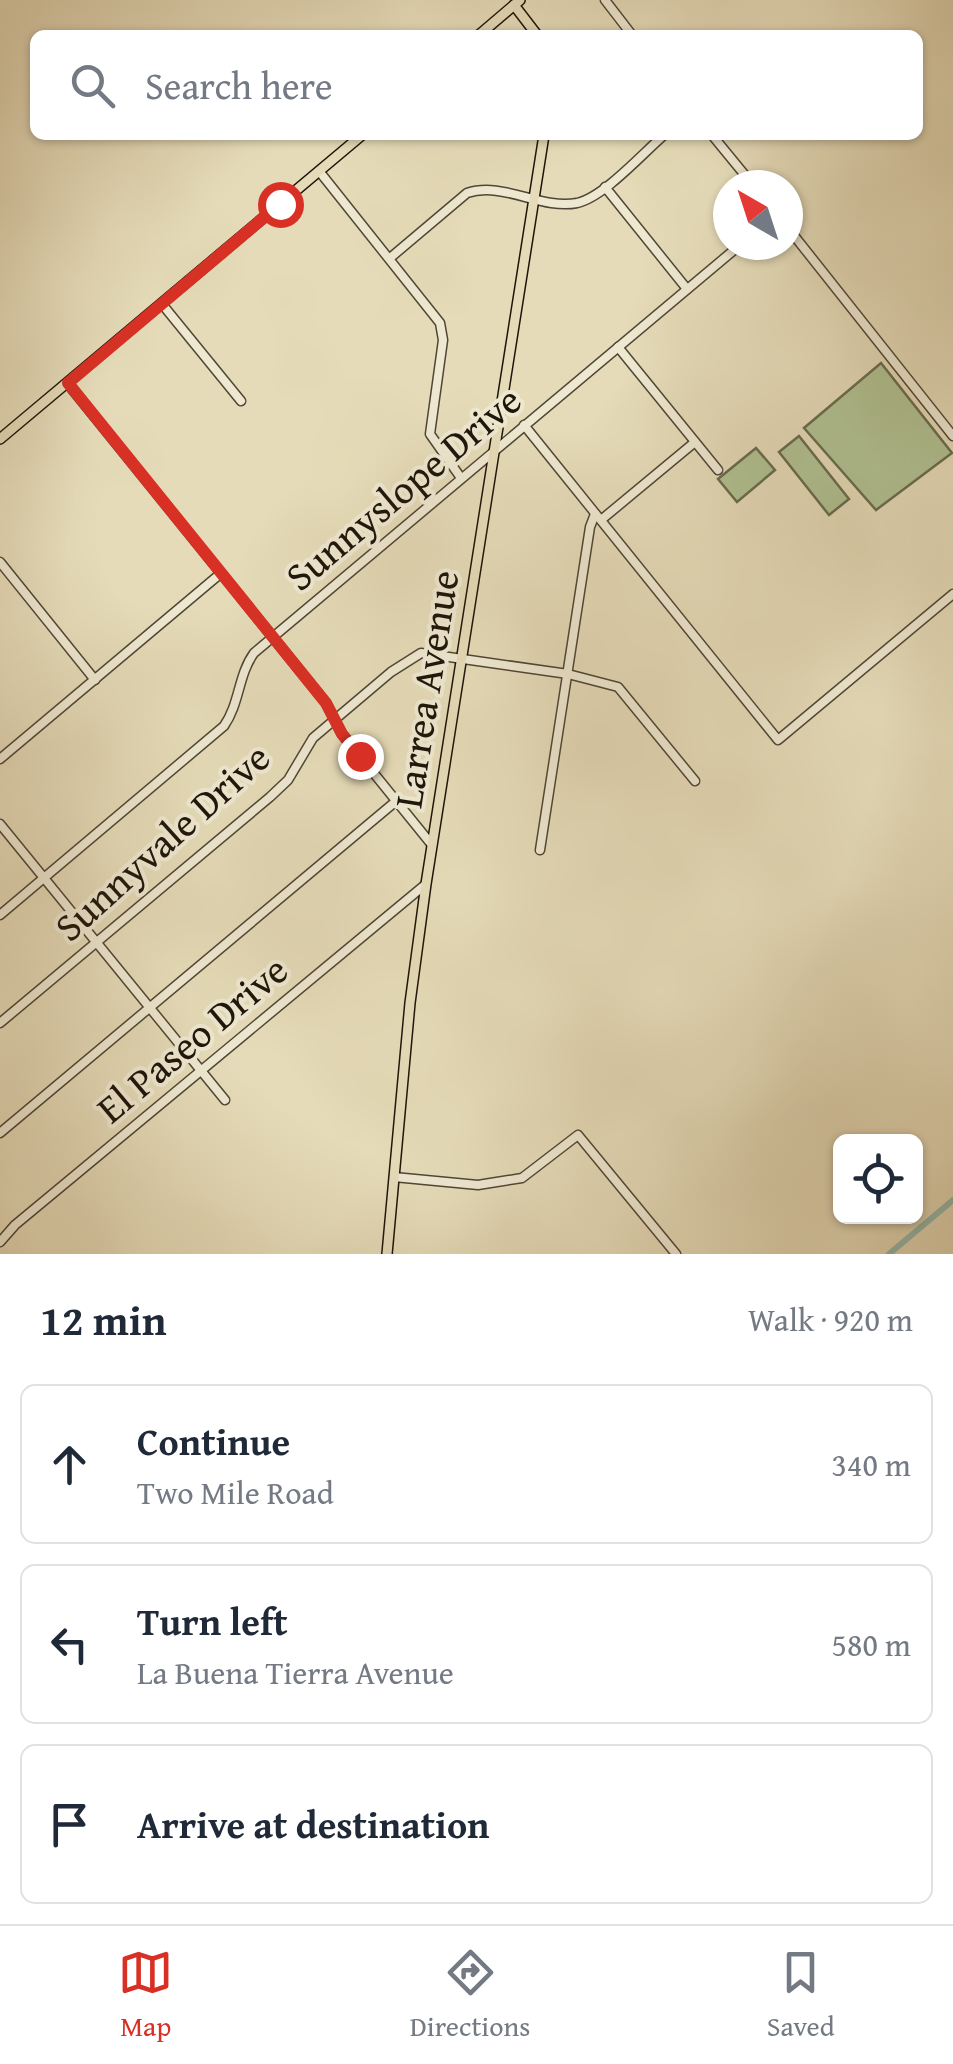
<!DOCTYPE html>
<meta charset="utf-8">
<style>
:root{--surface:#fff;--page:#f6f6f7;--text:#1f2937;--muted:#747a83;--line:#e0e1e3;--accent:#d93025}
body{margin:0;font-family:"Gentium Book Plus",serif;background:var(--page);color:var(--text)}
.controls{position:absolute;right:30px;bottom:30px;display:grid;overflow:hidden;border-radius:15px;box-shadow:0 2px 8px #0004}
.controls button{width:90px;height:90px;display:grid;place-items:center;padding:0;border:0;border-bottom:2px solid var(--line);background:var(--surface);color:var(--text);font:50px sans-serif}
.compass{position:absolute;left:713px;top:170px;width:90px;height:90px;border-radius:50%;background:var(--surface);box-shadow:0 2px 8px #0004;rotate:321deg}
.stop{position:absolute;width:30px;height:30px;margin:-22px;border:8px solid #d93025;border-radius:50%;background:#fff}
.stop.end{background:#d93025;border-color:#fff;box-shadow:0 2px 10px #0008}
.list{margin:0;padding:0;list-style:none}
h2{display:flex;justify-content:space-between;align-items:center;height:130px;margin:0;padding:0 40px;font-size:42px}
h2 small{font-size:32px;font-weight:400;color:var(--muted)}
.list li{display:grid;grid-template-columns:65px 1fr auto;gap:30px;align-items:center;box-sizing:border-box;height:160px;margin:0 20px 20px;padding:0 20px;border:2px solid var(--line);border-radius:15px}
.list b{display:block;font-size:38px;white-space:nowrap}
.list p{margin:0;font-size:32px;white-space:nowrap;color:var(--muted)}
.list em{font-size:32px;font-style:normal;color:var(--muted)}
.icon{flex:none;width:55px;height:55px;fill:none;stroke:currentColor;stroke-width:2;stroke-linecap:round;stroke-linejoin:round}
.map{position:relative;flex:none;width:953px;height:1254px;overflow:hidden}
.search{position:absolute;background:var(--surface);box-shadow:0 2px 8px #0004;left:30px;right:30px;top:30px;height:110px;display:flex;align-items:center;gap:25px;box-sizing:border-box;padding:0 35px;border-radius:15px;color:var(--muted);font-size:38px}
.sheet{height:670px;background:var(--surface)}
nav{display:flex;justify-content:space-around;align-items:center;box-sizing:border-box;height:140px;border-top:2px solid var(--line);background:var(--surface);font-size:28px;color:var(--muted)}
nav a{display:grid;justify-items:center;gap:5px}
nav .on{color:var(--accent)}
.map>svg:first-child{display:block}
.green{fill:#b0c192;stroke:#676b4e;stroke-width:2.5}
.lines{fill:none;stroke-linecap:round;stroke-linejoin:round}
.canal{stroke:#96bbae;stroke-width:6}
.minor-casing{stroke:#504635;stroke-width:11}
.major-casing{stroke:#1e1509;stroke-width:12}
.minor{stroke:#eee8d1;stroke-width:8}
.major{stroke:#e5dbb8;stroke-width:9}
.route{stroke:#d93025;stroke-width:12}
.labels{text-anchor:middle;stroke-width:8;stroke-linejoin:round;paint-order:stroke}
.street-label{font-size:40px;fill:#1e1509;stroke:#eee8d1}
</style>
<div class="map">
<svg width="953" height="1254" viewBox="0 0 953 1254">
<rect width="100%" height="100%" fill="#e5dbb8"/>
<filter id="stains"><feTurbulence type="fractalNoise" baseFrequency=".002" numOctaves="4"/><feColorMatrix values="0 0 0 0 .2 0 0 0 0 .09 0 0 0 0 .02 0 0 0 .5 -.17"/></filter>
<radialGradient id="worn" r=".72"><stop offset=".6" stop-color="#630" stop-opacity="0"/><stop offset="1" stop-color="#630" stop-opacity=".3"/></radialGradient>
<g class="green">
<path d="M881,363L952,453L876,510L804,428Z"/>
<path d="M799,436L849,499L829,515L779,452Z"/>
<path d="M756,448L775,470L737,502L718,479Z"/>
</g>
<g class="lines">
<path class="canal" d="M889,1254L953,1200"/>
<defs>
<g id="minor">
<path d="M605,0L632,35"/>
<path d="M712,135L753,185"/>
<path d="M319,171L440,323L443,340L430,434L461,478"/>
<path d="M605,187L687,289"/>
<path d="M788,228L953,436"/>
<path d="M390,258L467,193C503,181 541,210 577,203C604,197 643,153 664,135"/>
<path d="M162,304L241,401"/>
<path d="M618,347L718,470"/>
<path d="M67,383L326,703L342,734L432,845"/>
<path d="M524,425L778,740L953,594"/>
<path d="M601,520L695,442"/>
<path d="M0,562L95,680"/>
<path d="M0,759L220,574"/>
<path d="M0,824L225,1100"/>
<path d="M540,850L590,527L595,514"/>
<path d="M0,915L224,726C240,703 238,675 254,653L740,245"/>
<path d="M0,1023L270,797L288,780L313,738L391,672L421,653L568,674L618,687L695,781"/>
<path d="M0,1133L395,802"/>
<path d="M394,1177L478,1185L522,1178L578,1135L676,1254"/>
<path d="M0,1242L15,1225L426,884"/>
</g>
<g id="major">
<path d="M514,5L537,35"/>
<path d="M479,35L520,0"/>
<path d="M0,439L362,135"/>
<path d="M387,1254L410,1003L426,884L544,135"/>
</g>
</defs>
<use href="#minor" class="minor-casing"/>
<use href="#major" class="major-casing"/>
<use href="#minor" class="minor"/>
<use href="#major" class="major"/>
</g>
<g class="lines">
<path class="route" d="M280,204L68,383L326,703L342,734L360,756"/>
</g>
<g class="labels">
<g class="street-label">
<text transform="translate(403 488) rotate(-40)" y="14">Sunnyslope Drive</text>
<text transform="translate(426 689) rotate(-81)" y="14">Larrea Avenue</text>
<text transform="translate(162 842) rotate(-42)" y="14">Sunnyvale Drive</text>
<text transform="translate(192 1039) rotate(-40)" y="14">El Paseo Drive</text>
</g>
</g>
<rect width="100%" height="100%" filter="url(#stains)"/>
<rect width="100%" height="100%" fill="url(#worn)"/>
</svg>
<div class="controls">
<button><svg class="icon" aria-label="locate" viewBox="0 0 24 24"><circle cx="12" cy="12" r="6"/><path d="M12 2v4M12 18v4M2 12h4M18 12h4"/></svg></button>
</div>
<svg class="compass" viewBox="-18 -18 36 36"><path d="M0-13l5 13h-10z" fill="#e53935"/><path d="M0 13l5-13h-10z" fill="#747a83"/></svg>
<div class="stop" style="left:280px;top:204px"></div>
<div class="stop end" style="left:360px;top:756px"></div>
<div class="search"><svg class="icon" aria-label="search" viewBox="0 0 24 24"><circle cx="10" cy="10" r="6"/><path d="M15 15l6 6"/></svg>Search here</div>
</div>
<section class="sheet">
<h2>12 min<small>Walk · 920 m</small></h2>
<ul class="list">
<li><svg class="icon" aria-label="ahead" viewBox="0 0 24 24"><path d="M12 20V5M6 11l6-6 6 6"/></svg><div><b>Continue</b><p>Two Mile Road</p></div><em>340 m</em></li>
<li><svg class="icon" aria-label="left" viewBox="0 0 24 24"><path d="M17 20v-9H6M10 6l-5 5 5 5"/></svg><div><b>Turn left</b><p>La Buena Tierra Avenue</p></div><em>580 m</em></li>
<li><svg class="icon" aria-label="arrive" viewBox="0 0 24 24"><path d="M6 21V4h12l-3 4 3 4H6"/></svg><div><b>Arrive at destination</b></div></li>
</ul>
</section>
<nav>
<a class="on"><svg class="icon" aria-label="map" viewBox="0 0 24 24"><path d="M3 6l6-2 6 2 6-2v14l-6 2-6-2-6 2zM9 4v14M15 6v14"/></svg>Map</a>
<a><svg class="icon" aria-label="directions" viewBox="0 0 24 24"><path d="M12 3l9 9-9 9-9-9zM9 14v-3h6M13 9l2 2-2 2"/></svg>Directions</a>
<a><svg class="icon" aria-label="saved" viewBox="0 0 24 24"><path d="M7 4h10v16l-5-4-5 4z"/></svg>Saved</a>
</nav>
